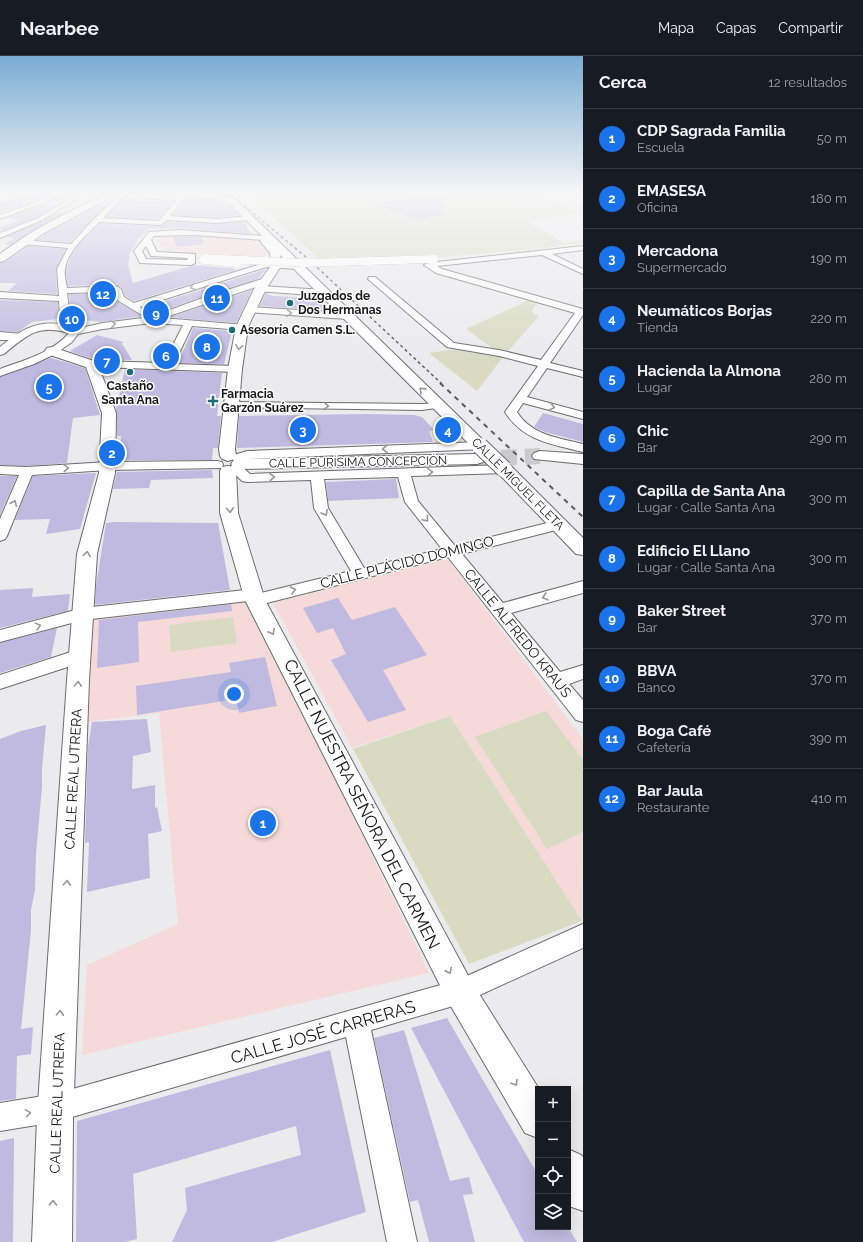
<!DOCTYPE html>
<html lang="es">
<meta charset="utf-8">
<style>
:root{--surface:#171b24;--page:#20242c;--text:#f1f3f6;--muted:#9ea1a6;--line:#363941;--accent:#1a73e8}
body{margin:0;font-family:Raleway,sans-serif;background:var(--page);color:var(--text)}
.controls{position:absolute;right:12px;bottom:12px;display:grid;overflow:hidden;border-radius:0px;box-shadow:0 4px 16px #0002}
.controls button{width:36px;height:36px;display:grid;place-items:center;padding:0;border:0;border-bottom:1px solid var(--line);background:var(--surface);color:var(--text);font:20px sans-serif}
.you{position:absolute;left:234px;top:638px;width:14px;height:14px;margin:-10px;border:3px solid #fff;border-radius:50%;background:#1a73e8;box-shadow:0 0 0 6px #1a73e833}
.badge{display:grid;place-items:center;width:26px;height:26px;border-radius:50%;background:var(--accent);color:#fff;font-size:13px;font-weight:700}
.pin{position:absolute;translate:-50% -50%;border:2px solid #fff;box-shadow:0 1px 4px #0006}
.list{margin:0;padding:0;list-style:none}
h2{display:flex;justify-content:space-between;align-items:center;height:52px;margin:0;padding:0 16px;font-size:17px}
h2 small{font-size:13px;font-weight:400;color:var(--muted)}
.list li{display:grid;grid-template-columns:26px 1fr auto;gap:12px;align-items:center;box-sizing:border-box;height:60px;padding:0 16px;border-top:1px solid var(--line)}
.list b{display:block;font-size:15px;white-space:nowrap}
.list p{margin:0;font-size:13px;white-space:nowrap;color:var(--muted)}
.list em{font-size:13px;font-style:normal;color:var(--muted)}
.icon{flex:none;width:22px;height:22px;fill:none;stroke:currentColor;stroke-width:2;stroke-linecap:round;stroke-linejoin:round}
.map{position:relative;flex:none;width:583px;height:1186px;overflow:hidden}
header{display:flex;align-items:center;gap:24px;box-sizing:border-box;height:56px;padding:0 20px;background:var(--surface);border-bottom:1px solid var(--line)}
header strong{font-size:19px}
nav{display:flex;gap:22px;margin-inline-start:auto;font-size:14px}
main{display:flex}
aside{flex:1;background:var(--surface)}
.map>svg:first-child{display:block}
.education{fill:#f5dad9}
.green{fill:#d8dbc2}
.building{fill:#c0bae0}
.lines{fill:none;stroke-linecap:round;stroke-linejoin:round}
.secondary-tunnel{stroke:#cbcbce;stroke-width:16;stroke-dasharray:16 8;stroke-linecap:butt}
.street-casing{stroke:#6b6c6e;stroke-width:2}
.secondary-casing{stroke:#6b6c6e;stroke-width:2}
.street{fill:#fff;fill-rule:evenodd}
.secondary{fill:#fff;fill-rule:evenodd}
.rail-far1{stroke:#5a5a5c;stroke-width:1.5;stroke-dasharray:3 3;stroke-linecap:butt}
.rail{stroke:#5a5a5c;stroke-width:2;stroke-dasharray:5 5;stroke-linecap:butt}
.street-bridge-casing{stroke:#6b6c6e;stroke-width:8;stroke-linecap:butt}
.secondary-bridge-casing{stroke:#6b6c6e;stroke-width:18;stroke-linecap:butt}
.street-bridge{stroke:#fff;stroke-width:8}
.secondary-bridge{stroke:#fff;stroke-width:16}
.oneway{stroke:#979798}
.poi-dot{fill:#216c74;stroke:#fff;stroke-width:1.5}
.labels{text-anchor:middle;stroke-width:3;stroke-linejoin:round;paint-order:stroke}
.far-poi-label{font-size:12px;font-weight:bold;fill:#181819;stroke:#fff;text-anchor:start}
.far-street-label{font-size:12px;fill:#181819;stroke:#fff}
.street-label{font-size:14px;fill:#181819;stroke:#fff}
.near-street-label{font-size:17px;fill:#181819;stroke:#fff}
</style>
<header>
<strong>Nearbee</strong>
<nav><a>Mapa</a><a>Capas</a><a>Compartir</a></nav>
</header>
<main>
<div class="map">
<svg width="583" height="1186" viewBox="0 0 583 1186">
<rect width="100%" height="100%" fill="#ebebee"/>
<g class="education">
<path d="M199,179L255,183L266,196L265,200L258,201L176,197L168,196L162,192L157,184L158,183L157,182L160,180Z"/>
<path d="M448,503L583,683L582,865L450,660L352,692L273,547Z"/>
<path d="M248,542L429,917L82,999L87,909L178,868L159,657L87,666L90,560Z"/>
</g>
<g class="green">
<path d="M246,138H535H532L563,151L583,148V158L528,165L564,187L583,184V187C564,189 545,192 525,194C457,201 389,204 321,205L256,145Z"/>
<path d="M529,244L537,247L532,255L534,258L539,260L508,295L494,293L466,273Z"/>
<path d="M455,293L503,301L477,335L429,297Z"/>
<path d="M233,561L237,587L171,596L169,569Z"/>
<path d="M546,655L583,703V776L547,793L475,681Z"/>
<path d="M450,660L582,865L469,908L353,693Z"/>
</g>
<g class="building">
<path d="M437,138H444L441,160H435L419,164L371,147Z"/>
<path d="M26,140H31L40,143L0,157V147Z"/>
<path d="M125,141L130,144L174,145L158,163L106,161Z"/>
<path d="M185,143L216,144L227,147L239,159L216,162L173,159Z"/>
<path d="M112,144L70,186L37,184L45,178Z"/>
<path d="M48,147L56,149L37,161L3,174H0V172L19,164L8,162Z"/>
<path d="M65,156L10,189L4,188L15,182L5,181L43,165L52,159Z"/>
<path d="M168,166L216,168L244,166L251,178L180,172L150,173L139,182L130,197L128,209L133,227L194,209L232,212L236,214L134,245L125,240L122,232L117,228L68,230L66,215L71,200L80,188L100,168L161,170Z"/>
<path d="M173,181H201L204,188L177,191Z"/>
<path d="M28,190L66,193L56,213L57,238L8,235L17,227H0V207L5,206Z"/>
<path d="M267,213L258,223L204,240L151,259L100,266L71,262L69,238H113L116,245L143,260L148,257L143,252Z"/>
<path d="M252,234L236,267L170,261Z"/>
<path d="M266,237L273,240L315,242L327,254L260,250Z"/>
<path d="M0,244L58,246V263L32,266L18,276L0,275Z"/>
<path d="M193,272L232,275L224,308L178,307Z"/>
<path d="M97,279L124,286L121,288L123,289L132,304H96L70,295Z"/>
<path d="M51,302L85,312L100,359L73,362L67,407L27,410L0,409V321Z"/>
<path d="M125,313L222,317L217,360H221L218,392H213L212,404H120L121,380H117L116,353Z"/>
<path d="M543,357L583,368V386L545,376L534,371Z"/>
<path d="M366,358L414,359L422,361L434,374L429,375L433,386L237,392L239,360Z"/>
<path d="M212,414L213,422L151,424L149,432L113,433L117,416Z"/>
<path d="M96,417L80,473L46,478L50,463L15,464L33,420Z"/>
<path d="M0,420H17L0,459Z"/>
<path d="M396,423L399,442L328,445L326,426Z"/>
<path d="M114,466L218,467L230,534L95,549L96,531L106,467Z"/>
<path d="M33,532L32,541L70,538L68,555L0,572V534Z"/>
<path d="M338,542L352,564L395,551L427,599L383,614L406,654L368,666L331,604L346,598L333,572L317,577L303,552Z"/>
<path d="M231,548L232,555L138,566L139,606L97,612L99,564Z"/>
<path d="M57,572L51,601L0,617V587Z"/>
<path d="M265,601L277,650L239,657L236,643L137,659L136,630L231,616L229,607Z"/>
<path d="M147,663L151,696L133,700L132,733L155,729V752L157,751L162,775L148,778L150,822L87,836L89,786L85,787L88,691L92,666Z"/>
<path d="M46,669L42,713V731L36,798L35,834L31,854V874L21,973L33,971L31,998L17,1000L16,1043L0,1045V683L21,675Z"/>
<path d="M447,962L538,1119V1171H568L577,1186H524L411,972Z"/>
<path d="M404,974L450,1125L469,1121L473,1138L463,1139L475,1186H429L418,1144L410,1146L374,982Z"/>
<path d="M330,994L366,1156L272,1186H172L187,1154L185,1132L301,1099L296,1070L133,1118L137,1183L124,1186H76L77,1065Z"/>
<path d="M14,1082L13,1186H0V1085Z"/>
</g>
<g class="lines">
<path class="secondary-tunnel" d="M477,403L540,400"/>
<defs>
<g id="street">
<path d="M59,138H67L0,163V159Z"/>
<path d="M78,138H85L42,164L0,182V177L38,162Z"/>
<path d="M120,138H126L103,162L159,165L180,140L182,139L185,141L170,160L216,163L249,160L253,162L249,164L216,167L167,164L161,169L99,166C87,179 68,194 65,213C64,219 66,226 67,232L117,230L121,233L124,241L134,247L258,209L267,207L298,209L302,211L298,213L267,211L260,213L140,251L147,256L142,259L117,244L114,236L67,237L70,260L66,270L76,273L103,267L151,261L205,241L262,223H268L269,225L268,227L163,262L245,269L247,271L242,274L192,270L174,308L235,310L240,313L235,316L100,311L92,312L87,309L88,307L100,305L164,307L183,269L151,267L103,273L78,278L72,286L55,298L34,308L0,320V313C24,304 52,297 69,277C38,268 27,279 4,298L0,299V291C18,276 34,265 59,268L60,260L59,245L0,242V236L59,240L57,213L68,192L22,188L18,186L22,184L71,188L94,163Z"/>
<path d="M180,174L263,180L267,182L263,184L194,179L154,180L151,184L157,196L195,198V207L191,209L140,207L134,195L149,176ZM146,190L151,200L188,202L187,204L146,203L142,195Z"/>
<path d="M583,190V194L552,198L583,213V218L542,199L437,210L442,213L583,253V259L550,307L583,315V321L547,312L527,341L583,356V363L523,347L517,356C531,379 559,382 583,388V396C552,388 523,385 505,356L538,310L499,300L447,291L368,223L369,221H375L454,287L499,294L541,304L575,257L436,217L424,209L428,207Z"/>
<path d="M260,230L325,234L329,237L325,240L257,235L256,233L257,231Z"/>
<path d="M250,251L347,257L352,260L347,263L247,256L245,254Z"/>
<path d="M231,346L422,348L443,347L445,349L443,351L422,354L227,351L225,349L227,347Z"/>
<path d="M480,386L484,387L486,390L484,393L248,403L238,406L234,405L232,402L234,399L247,395Z"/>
<path d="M217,405L222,406L223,409L222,412L108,414L32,419L7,480L5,483L0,485V463L19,419L0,418V410L27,411L108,406Z"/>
<path d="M236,409L241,410L250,418L504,409L509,410L510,413L509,416L504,417L411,420L418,445L455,490L559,464L564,466L566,469L564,472L462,498L503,547L583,525V537L511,557L560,616L583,609V623L569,628L583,644V666L576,664L448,501L255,550L249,548L248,545L83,564L0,586V574L83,552L254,533L261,537L351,515L314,452L311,424L247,426L242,425L230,413L231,410ZM398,421L405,446L442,493L364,512L328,452L324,423Z"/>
<path d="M80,593L86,595L89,600L86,605L0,633V619Z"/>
<path d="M583,868V892L460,948L371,974L417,1186H387L346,981L55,1066L0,1075V1047L55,1038L458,924Z"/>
</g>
<g id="secondary">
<path d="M108,138H118L44,177L4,205L0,206V198C33,173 70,154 108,138Z"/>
<path d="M122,138H216L234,142L486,387L488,390L486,393L480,395L474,393L280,199L281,210L266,233L248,271L242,313L235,393L236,400L234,403L228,405L222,403L220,400L219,393L228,313L236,271L254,233L271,210L270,197L260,185L264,182L228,146L216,143L184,141L180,144L130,142Z"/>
<path d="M0,276L22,278L24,281L22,284H0Z"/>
<path d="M52,291L97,306L116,357L115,417L97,498L89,624L73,1063L72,1186H32L37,1063L67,624L77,498L99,417L102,357L86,311L47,298L45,295L47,292Z"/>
<path d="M540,395L583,398V408L534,403L532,400L534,397Z"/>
<path d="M477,398L483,400L485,403L483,406L477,408L239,413L234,412L236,415L238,457L265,544L471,925L539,1033H538V1082L525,1077L449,947L245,544L220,457V415L222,411L228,410L233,411L231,408L233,405L239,403Z"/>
<path d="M504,408L510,409L583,482V499L576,498L498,417L496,413L498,409Z"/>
<path d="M568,1093L581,1099L583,1101V1155L569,1150L568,1147Z"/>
</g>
</defs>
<use href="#street" class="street-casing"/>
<use href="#secondary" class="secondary-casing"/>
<use href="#street" class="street"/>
<use href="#secondary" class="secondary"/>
<path class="rail-far1" d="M230,138L307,202L442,328"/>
<path class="rail" d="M440,327L583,461"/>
<defs>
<path id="street-bridge" d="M237,207L203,204L204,202L305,207L434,203"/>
<path id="secondary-bridge" d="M480,390L504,413"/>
</defs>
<use href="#street-bridge" class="street-bridge-casing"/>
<use href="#secondary-bridge" class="secondary-bridge-casing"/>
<use href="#street-bridge" class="street-bridge"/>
<use href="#secondary-bridge" class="secondary-bridge"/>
</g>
<defs><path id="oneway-chevron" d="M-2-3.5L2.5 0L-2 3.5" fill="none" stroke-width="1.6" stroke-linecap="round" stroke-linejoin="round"/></defs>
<g class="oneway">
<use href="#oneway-chevron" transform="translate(193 231) rotate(163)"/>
<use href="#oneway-chevron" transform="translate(289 257) rotate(3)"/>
<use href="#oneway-chevron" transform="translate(113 268) rotate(-8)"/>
<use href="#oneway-chevron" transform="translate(239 291) rotate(99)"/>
<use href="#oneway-chevron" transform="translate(422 334) rotate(-136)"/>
<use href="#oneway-chevron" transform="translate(326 350) rotate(1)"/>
<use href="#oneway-chevron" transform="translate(552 351) rotate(15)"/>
<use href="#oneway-chevron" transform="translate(385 393) rotate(178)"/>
<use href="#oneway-chevron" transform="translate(66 412) rotate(-3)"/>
<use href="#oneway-chevron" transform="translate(430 416) rotate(-2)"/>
<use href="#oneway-chevron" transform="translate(272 421) rotate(-2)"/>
<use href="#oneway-chevron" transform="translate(14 447) rotate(-67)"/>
<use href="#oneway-chevron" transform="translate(230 454) rotate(85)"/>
<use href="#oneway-chevron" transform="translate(325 457) rotate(61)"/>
<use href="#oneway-chevron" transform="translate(426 463) rotate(50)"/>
<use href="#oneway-chevron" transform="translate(87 498) rotate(-81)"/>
<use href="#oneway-chevron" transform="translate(293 534) rotate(-14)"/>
<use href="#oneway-chevron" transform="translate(545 541) rotate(164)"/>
<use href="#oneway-chevron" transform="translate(38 570) rotate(-15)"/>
<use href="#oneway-chevron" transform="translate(272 576) rotate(63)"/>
<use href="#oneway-chevron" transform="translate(78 628) rotate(-87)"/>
<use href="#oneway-chevron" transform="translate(67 827) rotate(-87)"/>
<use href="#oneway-chevron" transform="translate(449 915) rotate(63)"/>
<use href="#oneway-chevron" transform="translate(60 957) rotate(-87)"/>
<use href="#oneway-chevron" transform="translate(515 1027) rotate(58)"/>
<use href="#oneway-chevron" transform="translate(28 1057) rotate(-9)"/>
<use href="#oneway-chevron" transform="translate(53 1147) rotate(-89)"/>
</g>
<linearGradient id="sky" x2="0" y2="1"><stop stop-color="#7aacd3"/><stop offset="0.45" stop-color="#f6f6f7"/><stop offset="1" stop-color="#f6f6f7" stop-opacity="0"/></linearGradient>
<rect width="583" height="304" fill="url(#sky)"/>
<g class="poi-dot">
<circle cx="290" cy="247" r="4"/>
<circle cx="232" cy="274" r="4"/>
<circle cx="130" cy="316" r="4"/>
<path d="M211 339h4v4h4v4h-4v4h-4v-4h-4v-4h4z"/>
</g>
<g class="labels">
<g class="far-poi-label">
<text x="298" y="244">Juzgados de<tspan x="298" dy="14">Dos Hermanas</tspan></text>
<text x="240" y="278">Asesoría Camen S.L.</text>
<text x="130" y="334" text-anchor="middle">Castaño<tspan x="130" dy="14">Santa Ana</tspan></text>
<text x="221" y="342">Farmacia<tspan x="221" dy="14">Garzón Suárez</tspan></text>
</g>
<g class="far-street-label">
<text transform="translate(358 406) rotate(-1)" y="4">CALLE PURÍSIMA CONCEPCIÓN</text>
<text transform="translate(518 428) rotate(45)" y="4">CALLE MIGUEL FLETA</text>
</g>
<g class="street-label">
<text transform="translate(407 506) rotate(-14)" y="5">CALLE PLÁCIDO DOMINGO</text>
<text transform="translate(518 577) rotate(51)" y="5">CALLE ALFREDO KRAUS</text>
<text transform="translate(73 723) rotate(-87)" y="5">CALLE REAL UTRERA</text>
<text transform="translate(57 1047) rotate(-88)" y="5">CALLE REAL UTRERA</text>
</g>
<g class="near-street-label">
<text transform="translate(362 748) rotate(63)" y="6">CALLE NUESTRA SEÑORA DEL CARMEN</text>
<text transform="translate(323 976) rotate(-16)" y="6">CALLE JOSÉ CARRERAS</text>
</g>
</g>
</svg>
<div class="controls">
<button>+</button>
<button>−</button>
<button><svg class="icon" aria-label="locate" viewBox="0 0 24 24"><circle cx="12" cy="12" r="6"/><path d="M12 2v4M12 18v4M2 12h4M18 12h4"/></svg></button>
<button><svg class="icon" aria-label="layers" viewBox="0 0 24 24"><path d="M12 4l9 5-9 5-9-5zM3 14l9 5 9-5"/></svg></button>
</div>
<div class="you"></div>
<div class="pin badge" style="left:263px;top:767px">1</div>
<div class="pin badge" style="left:112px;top:397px">2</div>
<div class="pin badge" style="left:303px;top:374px">3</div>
<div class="pin badge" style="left:448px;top:374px">4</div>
<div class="pin badge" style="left:49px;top:331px">5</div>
<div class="pin badge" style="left:166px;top:300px">6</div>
<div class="pin badge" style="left:107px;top:305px">7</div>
<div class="pin badge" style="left:207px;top:291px">8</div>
<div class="pin badge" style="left:156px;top:257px">9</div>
<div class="pin badge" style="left:72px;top:263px">10</div>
<div class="pin badge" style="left:217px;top:242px">11</div>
<div class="pin badge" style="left:103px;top:238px">12</div>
</div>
<aside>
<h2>Cerca<small>12 resultados</small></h2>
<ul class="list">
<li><span class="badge">1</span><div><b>CDP Sagrada Familia</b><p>Escuela</p></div><em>50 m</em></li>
<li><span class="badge">2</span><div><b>EMASESA</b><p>Oficina</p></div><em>180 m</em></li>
<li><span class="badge">3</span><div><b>Mercadona</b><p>Supermercado</p></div><em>190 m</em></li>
<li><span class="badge">4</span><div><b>Neumáticos Borjas</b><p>Tienda</p></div><em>220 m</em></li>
<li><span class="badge">5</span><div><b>Hacienda la Almona</b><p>Lugar</p></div><em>280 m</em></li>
<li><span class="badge">6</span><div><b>Chic</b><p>Bar</p></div><em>290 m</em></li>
<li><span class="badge">7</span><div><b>Capilla de Santa Ana</b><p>Lugar · Calle Santa Ana</p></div><em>300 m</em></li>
<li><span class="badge">8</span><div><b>Edificio El Llano</b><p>Lugar · Calle Santa Ana</p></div><em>300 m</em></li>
<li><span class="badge">9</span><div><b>Baker Street</b><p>Bar</p></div><em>370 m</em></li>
<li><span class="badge">10</span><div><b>BBVA</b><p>Banco</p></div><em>370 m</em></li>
<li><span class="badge">11</span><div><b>Boga Café</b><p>Cafetería</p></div><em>390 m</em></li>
<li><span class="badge">12</span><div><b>Bar Jaula</b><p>Restaurante</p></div><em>410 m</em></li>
</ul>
</aside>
</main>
